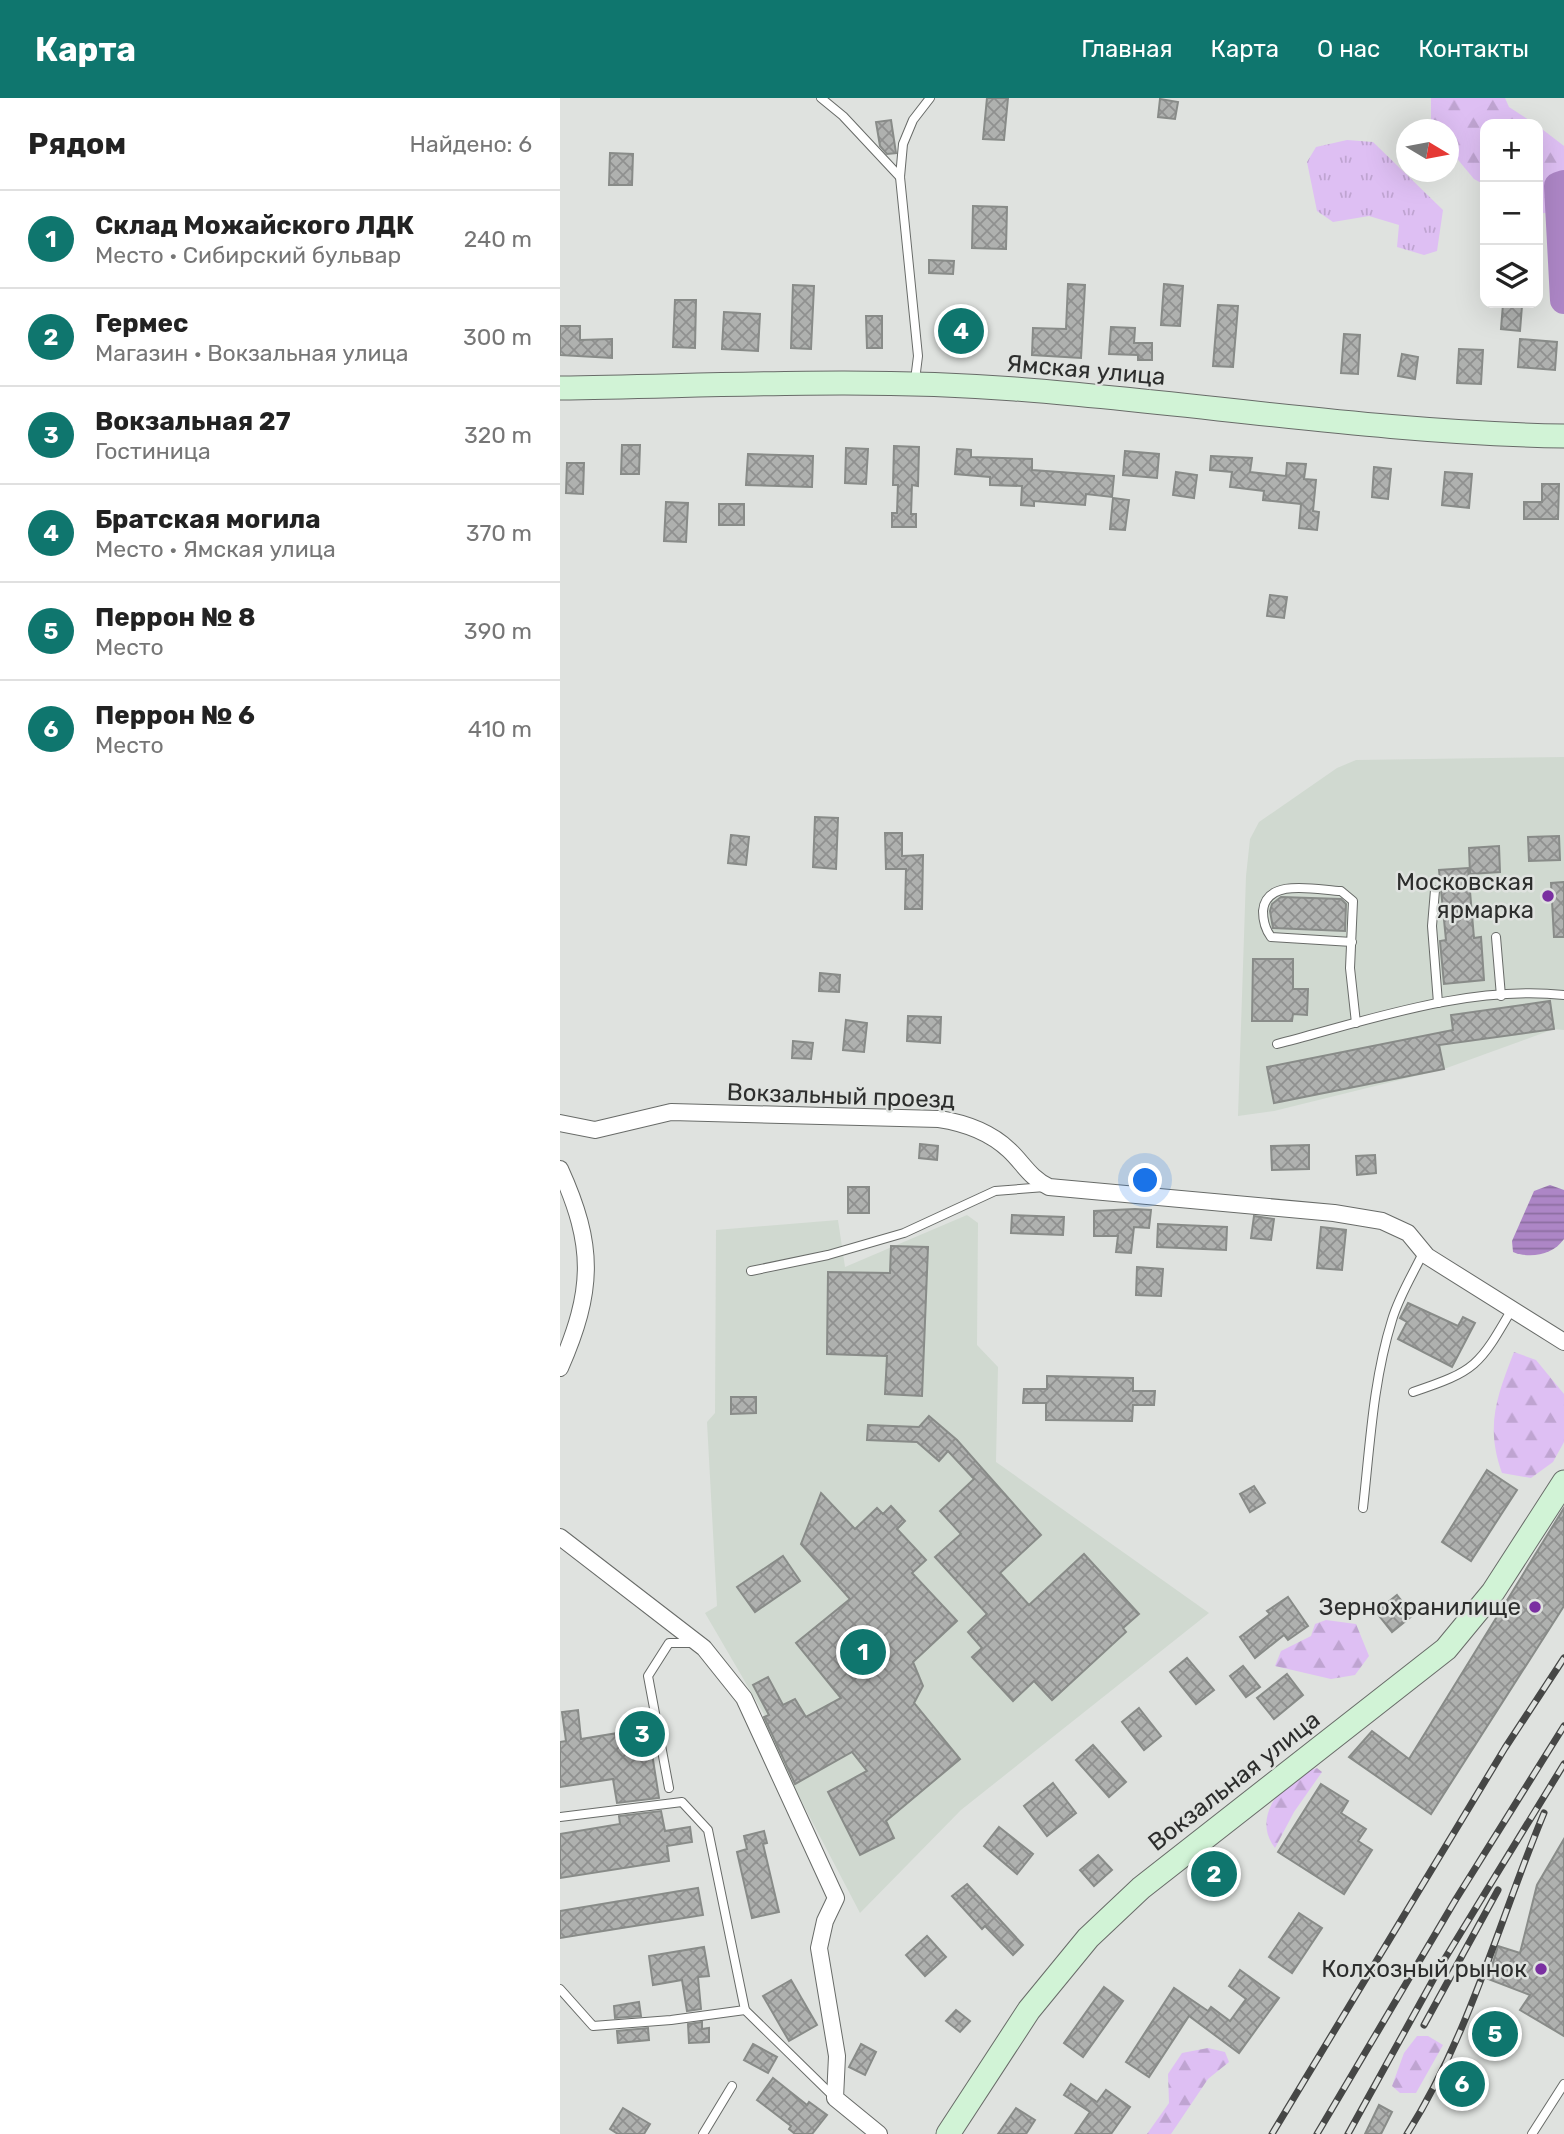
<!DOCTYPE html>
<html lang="ru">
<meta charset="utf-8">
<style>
:root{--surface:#fff;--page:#f2f2f2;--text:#222;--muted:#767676;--line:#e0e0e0;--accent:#0f766e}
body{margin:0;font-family:Rubik,sans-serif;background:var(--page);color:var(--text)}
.controls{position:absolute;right:21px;top:21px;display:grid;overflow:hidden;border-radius:14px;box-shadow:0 7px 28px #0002}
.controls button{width:63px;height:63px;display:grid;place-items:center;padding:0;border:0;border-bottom:2px solid var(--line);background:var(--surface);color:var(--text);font:35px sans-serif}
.compass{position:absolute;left:836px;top:21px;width:63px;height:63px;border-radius:50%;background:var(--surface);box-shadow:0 7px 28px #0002;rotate:100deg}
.you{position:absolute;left:586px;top:1083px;width:24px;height:24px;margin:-18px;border:5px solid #fff;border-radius:50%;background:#1a73e8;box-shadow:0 0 0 10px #1a73e833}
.badge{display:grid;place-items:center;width:46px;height:46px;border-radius:50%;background:var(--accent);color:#fff;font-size:23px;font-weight:700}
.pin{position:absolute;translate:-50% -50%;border:4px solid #fff;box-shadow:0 2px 7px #0006}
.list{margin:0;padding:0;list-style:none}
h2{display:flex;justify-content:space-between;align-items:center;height:91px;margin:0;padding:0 28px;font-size:30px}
h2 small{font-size:23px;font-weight:400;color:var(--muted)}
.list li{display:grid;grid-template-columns:46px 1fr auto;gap:21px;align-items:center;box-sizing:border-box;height:98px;padding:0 28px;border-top:2px solid var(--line)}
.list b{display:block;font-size:26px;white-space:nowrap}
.list p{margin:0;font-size:23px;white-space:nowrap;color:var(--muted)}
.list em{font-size:23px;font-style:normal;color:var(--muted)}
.icon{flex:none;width:38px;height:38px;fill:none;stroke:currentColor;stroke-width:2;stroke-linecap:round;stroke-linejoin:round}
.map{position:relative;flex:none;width:1004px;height:2036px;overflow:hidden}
header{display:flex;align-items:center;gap:42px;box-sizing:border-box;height:98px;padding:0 35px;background:var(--accent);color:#fff}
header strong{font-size:33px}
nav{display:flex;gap:38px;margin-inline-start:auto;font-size:24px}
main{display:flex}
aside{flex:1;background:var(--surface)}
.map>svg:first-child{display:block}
.built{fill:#d0d9d0}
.grass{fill:url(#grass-tufts)}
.forest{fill:url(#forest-firs)}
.water{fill:url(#water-rules)}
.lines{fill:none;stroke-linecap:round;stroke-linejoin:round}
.river{stroke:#ad86c6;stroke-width:28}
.building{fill:url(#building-cross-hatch);stroke:#888b88;stroke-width:2}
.service-casing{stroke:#686b68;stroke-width:10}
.minor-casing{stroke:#686b68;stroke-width:18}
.secondary-casing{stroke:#686b68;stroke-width:25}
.service{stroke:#fff;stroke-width:8}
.minor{stroke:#fff;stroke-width:16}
.secondary{stroke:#d1f3d6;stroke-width:23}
.rail-casing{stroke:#464746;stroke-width:7}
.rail{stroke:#dfe2df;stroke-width:4.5;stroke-dasharray:13;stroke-linecap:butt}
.poi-dot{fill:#7a2fa1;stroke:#dfe2df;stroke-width:2.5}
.labels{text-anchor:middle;stroke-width:5;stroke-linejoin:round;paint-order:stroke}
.street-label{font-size:24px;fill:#2d2e2d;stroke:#dfe2df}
.poi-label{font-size:24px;fill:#2d2e2d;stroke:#dfe2df;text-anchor:end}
</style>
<header>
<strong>Карта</strong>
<nav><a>Главная</a><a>Карта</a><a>О нас</a><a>Контакты</a></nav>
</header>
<main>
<aside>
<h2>Рядом<small>Найдено: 6</small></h2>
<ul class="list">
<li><span class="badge">1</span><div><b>Склад Можайского ЛДК</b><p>Место · Сибирский бульвар</p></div><em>240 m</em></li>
<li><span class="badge">2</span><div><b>Гермес</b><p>Магазин · Вокзальная улица</p></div><em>300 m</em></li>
<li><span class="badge">3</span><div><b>Вокзальная 27</b><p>Гостиница</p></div><em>320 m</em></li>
<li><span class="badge">4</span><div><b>Братская могила</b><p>Место · Ямская улица</p></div><em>370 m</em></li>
<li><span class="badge">5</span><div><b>Перрон № 8</b><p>Место</p></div><em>390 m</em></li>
<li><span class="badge">6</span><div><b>Перрон № 6</b><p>Место</p></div><em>410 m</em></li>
</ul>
</aside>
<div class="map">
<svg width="1004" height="2036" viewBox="0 0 1004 2036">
<defs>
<pattern id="grass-tufts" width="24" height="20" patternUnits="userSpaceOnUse" patternTransform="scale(1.75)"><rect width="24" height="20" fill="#debff3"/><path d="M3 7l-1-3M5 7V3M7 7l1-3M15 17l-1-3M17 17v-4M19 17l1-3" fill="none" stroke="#bfa4d1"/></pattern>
<pattern id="forest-firs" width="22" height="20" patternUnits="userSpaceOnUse" patternTransform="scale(1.75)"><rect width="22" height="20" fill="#debff3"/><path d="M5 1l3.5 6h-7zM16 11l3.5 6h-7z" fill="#bfa4d1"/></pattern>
<pattern id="water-rules" width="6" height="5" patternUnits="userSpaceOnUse" patternTransform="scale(1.75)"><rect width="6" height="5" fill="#ad86c6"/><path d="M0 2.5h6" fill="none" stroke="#8d6ea1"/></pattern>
<pattern id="building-cross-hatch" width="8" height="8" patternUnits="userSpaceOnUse" patternTransform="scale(1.75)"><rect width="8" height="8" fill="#afb1af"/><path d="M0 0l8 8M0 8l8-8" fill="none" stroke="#8f908f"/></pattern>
</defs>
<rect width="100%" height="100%" fill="#dfe2df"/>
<g class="built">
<path d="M1004,659V932L994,931L884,971L714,1013L678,1018L686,778L690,741L699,724L777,670L796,662Z"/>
<path d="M407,1117L418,1125L417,1247L438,1269L436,1364L649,1515L401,1712L300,1815L199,1622L205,1618L145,1515L157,1508L147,1324L155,1315L156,1132L278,1122L285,1169Z"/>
</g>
<path class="grass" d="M787,42L813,44L883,112L877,153L864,157L837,149L839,127L809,118L773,124L757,113L747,64L756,49Z"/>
<g class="forest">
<path d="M871,0H945L949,9L975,26H925V87L914,81L889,51L888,32L876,31L871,23Z"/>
<path d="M978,28L1004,48V112L978,116Z"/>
<path d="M954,1254L976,1262L1004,1296V1344L993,1364L971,1380L942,1375C925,1328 937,1298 954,1254Z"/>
<path d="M766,1522L796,1526L809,1558L795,1577L771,1581L715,1568L721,1553L751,1538L755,1526Z"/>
<path d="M757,1670L762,1674L734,1714L715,1750C690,1718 724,1680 757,1670Z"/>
<path d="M857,1938H868L883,1947L856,1995H840L832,1988L844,1955Z"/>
<path d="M648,1950L665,1954L669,1964L648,1981L611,2036H587L609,2005L608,1976L622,1955Z"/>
</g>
<path class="water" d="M990,1087L1004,1092V1141C993,1157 970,1161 953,1154L952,1143L974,1093Z"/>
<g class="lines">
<path class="river" d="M1004,86L998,88L1004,202"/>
</g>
<g class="building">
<path d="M427,0H448L444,42L423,41Z"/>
<path d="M600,1L618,4L615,21L598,19Z"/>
<path d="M331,22L336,55L327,56L320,48L316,24Z"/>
<path d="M50,55L73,56L72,87H49Z"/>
<path d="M413,108L447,109L446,151L412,150Z"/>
<path d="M369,162L394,163L393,176L369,175Z"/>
<path d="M508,186L525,187L521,260L472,257L473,230L506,231Z"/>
<path d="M604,186L623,188L620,228L601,227Z"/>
<path d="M233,187L254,188L251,251L231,250Z"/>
<path d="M115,202H136L135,250L113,249Z"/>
<path d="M943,206L962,208L960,233L941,231Z"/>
<path d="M658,207L678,208L673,269L653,268Z"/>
<path d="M164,214L200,216L198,253L162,251Z"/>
<path d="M306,218H322V250H307Z"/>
<path d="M0,228H20V242L52,241V260L0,257Z"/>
<path d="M551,229L575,230L574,245H592V262H578V257L549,256Z"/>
<path d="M784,236L800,237L798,276L781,275Z"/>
<path d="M960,241L997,244L995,272L958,269Z"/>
<path d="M899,251L923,252L921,286L897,285Z"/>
<path d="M842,256L858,259L855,281L838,278Z"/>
<path d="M62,347H80L79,376H61Z"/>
<path d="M334,348L359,349L358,388L352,387L351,416H356V429H332V415H337L338,387H333Z"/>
<path d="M286,350L308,351L306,386L285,385Z"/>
<path d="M397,351L411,352V359L472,361V372L554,378L552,399L526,396L525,407L474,403V408L461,407L462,388L430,387V379L395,376Z"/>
<path d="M565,353L599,356L597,380L563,377Z"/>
<path d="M188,356L253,358L252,389L186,387Z"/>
<path d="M651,358L692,360L690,374L726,378L727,365L746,366L744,381L756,382L753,413L759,414L757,432L739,430L741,406L703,402L704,393L670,389L672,374L650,372Z"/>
<path d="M7,365H24L23,396L6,395Z"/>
<path d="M814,369L831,371L828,401L812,399Z"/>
<path d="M616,374L637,377L634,400L613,397Z"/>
<path d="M885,374L912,376L909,410L882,407Z"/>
<path d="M982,386H999L998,421H964V404H982Z"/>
<path d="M553,400L569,402L565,432L550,431Z"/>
<path d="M106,404L128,405L126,444L104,443Z"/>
<rect x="159" y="406" width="25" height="21"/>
<path d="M710,497L727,499L724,520L707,518Z"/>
<path d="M255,719L278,720L276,771L253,769Z"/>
<path d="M325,735H342V758L363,757L362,811H345L346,771H326Z"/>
<path d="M171,737L189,739L186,767L168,765Z"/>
<path d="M999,738L1000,762L969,763L968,739Z"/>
<path d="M939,748L940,774L910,776L909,750Z"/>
<path d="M908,770L914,840L921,839L924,882L884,886L880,843L886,842L879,772Z"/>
<path d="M1004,784V839H994L991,785Z"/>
<path d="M721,799L781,801L786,806L785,833L713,830L710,813L712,806Z"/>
<path d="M693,861H733V891H748L747,917L733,916L732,923H692Z"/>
<path d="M260,875L280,877L279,894L259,893Z"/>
<path d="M990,903L994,931L879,947L884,971L714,1005L707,969L893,932L891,917Z"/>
<path d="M348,918L381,919L380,945L347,943Z"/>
<path d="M286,922L307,925L304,954L283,952Z"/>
<path d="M233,943L253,945L251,961L232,960Z"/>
<path d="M360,1046L378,1048L377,1062L359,1060Z"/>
<path d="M749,1047V1071L712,1072L711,1048Z"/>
<path d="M815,1057L816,1075L797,1077L796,1058Z"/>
<rect x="288" y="1089" width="21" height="26"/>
<path d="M575,1111L591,1112L589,1130L574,1129L571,1155L556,1154L558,1138H534V1113Z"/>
<path d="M452,1117L504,1119L503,1137L451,1135Z"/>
<path d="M694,1118L714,1121L711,1142L691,1140Z"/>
<path d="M598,1126L667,1129L666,1152L597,1149Z"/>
<path d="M761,1129L786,1132L782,1172L757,1170Z"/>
<path d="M331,1148L368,1149L362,1298L325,1296L327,1258L267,1256L268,1174L330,1175Z"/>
<path d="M577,1169L603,1171L601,1198L576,1197Z"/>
<path d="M848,1205L898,1228L903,1219L915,1225L892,1269L838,1241L847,1224L840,1220Z"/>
<path d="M487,1278L573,1280V1293H595L594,1307H573L572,1323L486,1322V1305H463L464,1291H487Z"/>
<path d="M171,1299H196V1315L171,1316Z"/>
<path d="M369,1318L397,1342L481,1437L440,1475L469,1507L524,1456L579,1516L563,1530L566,1534L492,1602L474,1583L453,1603L412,1559L422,1550L408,1534L427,1516L375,1459L401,1436L380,1413L414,1381L388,1353L379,1363L357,1344L307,1342L308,1327L359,1329Z"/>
<path d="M927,1372L957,1392L911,1463L882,1444Z"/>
<path d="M694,1388L705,1405L690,1414L680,1396Z"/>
<path d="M261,1395L295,1431L317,1410L323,1416L331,1408L345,1423L337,1431L366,1462L352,1475L397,1523L353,1564L363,1588L354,1605L400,1661L326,1723L334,1740L300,1757L268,1694L307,1673L292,1654L235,1686L204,1619L209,1617L193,1587L208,1579L223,1607L235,1601L246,1619L281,1600L236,1545L290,1501L241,1446Z"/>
<path d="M1004,1410V1508L871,1716L789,1659L812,1633L849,1661Z"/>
<path d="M223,1458L240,1483L195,1514L177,1489Z"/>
<path d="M837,1497L853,1517L832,1534L816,1514Z"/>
<path d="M728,1499L748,1528L728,1542L724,1537L695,1560L680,1539L710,1516L707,1513Z"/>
<path d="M627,1560L654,1592L636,1606L610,1574Z"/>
<path d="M683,1568L700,1589L686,1599L670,1578Z"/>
<path d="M727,1576L743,1597L714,1621L697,1600Z"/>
<path d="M579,1610L601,1638L584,1652L562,1624Z"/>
<path d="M18,1612L21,1641L88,1630L99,1700L57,1705L53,1681L0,1689V1644L6,1643L2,1614Z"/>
<path d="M533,1647L566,1684L549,1699L516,1662Z"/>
<path d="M493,1685L516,1715L487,1738L464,1708Z"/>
<path d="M761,1686L788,1703L781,1715L806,1731L798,1743L812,1752L784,1796L718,1754Z"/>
<path d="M101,1713L105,1733L130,1729L132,1744L107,1748L109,1763L0,1780V1736L60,1726L59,1718Z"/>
<path d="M439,1729L473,1756L457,1776L424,1748Z"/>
<path d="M204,1733L207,1745L203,1746L219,1814L192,1820L177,1754L187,1751L184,1738Z"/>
<path d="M1004,1741V1938L960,1912L970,1897L928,1881L938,1848L960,1855L977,1787Z"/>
<path d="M652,1756L676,1774L655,1801L632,1783Z"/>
<path d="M538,1757L552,1772L534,1788L520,1772Z"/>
<path d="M407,1786L463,1847L453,1857L425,1828L422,1831L392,1798Z"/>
<path d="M138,1790L143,1817L0,1840V1813Z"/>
<path d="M739,1815L762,1830L732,1875L709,1859Z"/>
<path d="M367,1838L386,1859L365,1878L346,1857Z"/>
<path d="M144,1849L149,1878L138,1879L141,1911L127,1913L122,1882L93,1887L89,1858Z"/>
<path d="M680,1872L719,1900L679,1955L629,1918L589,1979L566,1964L614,1890L648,1913L651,1909L670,1923L686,1901L669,1888Z"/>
<path d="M231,1882L257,1927L229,1943L203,1898Z"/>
<path d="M544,1889L563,1903L523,1959L504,1945Z"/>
<path d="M79,1904L81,1918L55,1920L54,1908Z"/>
<path d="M396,1912L410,1923L400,1934L386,1923Z"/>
<path d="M142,1924V1931L149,1930V1944L129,1945L128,1926Z"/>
<path d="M88,1930L89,1942L58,1945L57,1933Z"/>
<path d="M193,1946L217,1959L208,1975L184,1962Z"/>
<path d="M301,1946L316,1954L305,1977L289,1969Z"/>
<path d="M213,1980L247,2007L249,2004L267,2017L252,2036H235L229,2031L231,2028L197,2002Z"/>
<path d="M511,1986L537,2004L546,1992L570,2009L551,2036H515L530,2014L504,1997Z"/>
<path d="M819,2007L832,2014L821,2036H805Z"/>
<path d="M63,2010L90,2026L84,2036H58L50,2031Z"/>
<path d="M456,2010L475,2022L466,2036H438Z"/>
</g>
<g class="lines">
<defs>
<g id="service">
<path d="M261,0L283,18L340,79"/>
<path d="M355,282L358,258L340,79L343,46L353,22L370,0"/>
<path d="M875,792L872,828L878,905"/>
<path d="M936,839L941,898"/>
<path d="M792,844L711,839C705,831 703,824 703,813C706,779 757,792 781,793L793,803L790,870L796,925"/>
<path d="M717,946C809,922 908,887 1004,897"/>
<path d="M191,1173L268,1157L344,1135L435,1093L485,1089"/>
<path d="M853,1294C916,1273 919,1268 952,1211"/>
<path d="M803,1410C810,1347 813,1283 832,1222C839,1198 853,1176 864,1153"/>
<path d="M109,1690L88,1578L109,1545H133"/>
<path d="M0,1719L122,1704L148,1732L185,1912L275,2000"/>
<path d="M0,1891L33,1928L111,1922L185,1912"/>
<path d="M143,2036L172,1988"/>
<path d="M972,2036L1004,1986"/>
</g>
<g id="minor">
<path d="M0,1025L35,1032L111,1014L379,1021C405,1025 429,1033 449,1052C463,1065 470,1080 489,1089L774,1115L822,1123L848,1135L867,1158L1004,1244"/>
<path d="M0,1071C35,1148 34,1192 0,1270"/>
<path d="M0,1439L144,1550L184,1600L276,1800L265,1823L259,1850L277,1958L275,2000L319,2036"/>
</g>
<g id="secondary">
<path d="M0,290C151,288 304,279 455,291C638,305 820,335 1004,338"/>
<path d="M388,2036L469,1912L528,1840L581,1790L886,1551L933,1494L1004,1384"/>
</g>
</defs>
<use href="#service" class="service-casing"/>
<use href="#minor" class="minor-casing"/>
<use href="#secondary" class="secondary-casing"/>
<use href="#service" class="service"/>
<use href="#minor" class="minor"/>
<use href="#secondary" class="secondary"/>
<defs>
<g id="rail">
<path d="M864,1927L938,1792"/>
<path d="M712,2036L945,1650L1004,1560"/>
<path d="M757,2036L896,1801L1004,1628"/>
<path d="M788,2036L884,1862L1004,1666"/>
<path d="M847,2036C910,1936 939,1823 984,1715"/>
</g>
</defs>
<use href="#rail" class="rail-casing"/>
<use href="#rail" class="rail"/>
</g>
<g class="poi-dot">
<circle cx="988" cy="798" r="7"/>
<circle cx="975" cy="1509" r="7"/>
<circle cx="981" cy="1871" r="7"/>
</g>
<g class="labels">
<g class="street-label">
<text transform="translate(526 272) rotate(5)" y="8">Ямская улица</text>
<text transform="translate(281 998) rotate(2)" y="8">Вокзальный проезд</text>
<text transform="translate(674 1683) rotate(-38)" y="8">Вокзальная улица</text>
</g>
<g class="poi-label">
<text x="974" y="792">Московская<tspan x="974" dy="28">ярмарка</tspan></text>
<text x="961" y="1517">Зернохранилище</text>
<text x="967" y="1879">Колхозный рынок</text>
</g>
</g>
</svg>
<div class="controls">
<button>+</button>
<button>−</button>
<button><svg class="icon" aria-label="layers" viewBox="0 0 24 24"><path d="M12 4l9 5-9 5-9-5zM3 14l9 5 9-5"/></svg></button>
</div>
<svg class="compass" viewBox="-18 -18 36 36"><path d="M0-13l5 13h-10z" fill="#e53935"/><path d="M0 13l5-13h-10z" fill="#767676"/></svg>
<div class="you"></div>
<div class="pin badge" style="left:303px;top:1554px">1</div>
<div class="pin badge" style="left:654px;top:1776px">2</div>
<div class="pin badge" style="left:82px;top:1636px">3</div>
<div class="pin badge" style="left:401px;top:233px">4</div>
<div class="pin badge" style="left:935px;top:1936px">5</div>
<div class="pin badge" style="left:902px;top:1986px">6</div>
</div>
</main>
